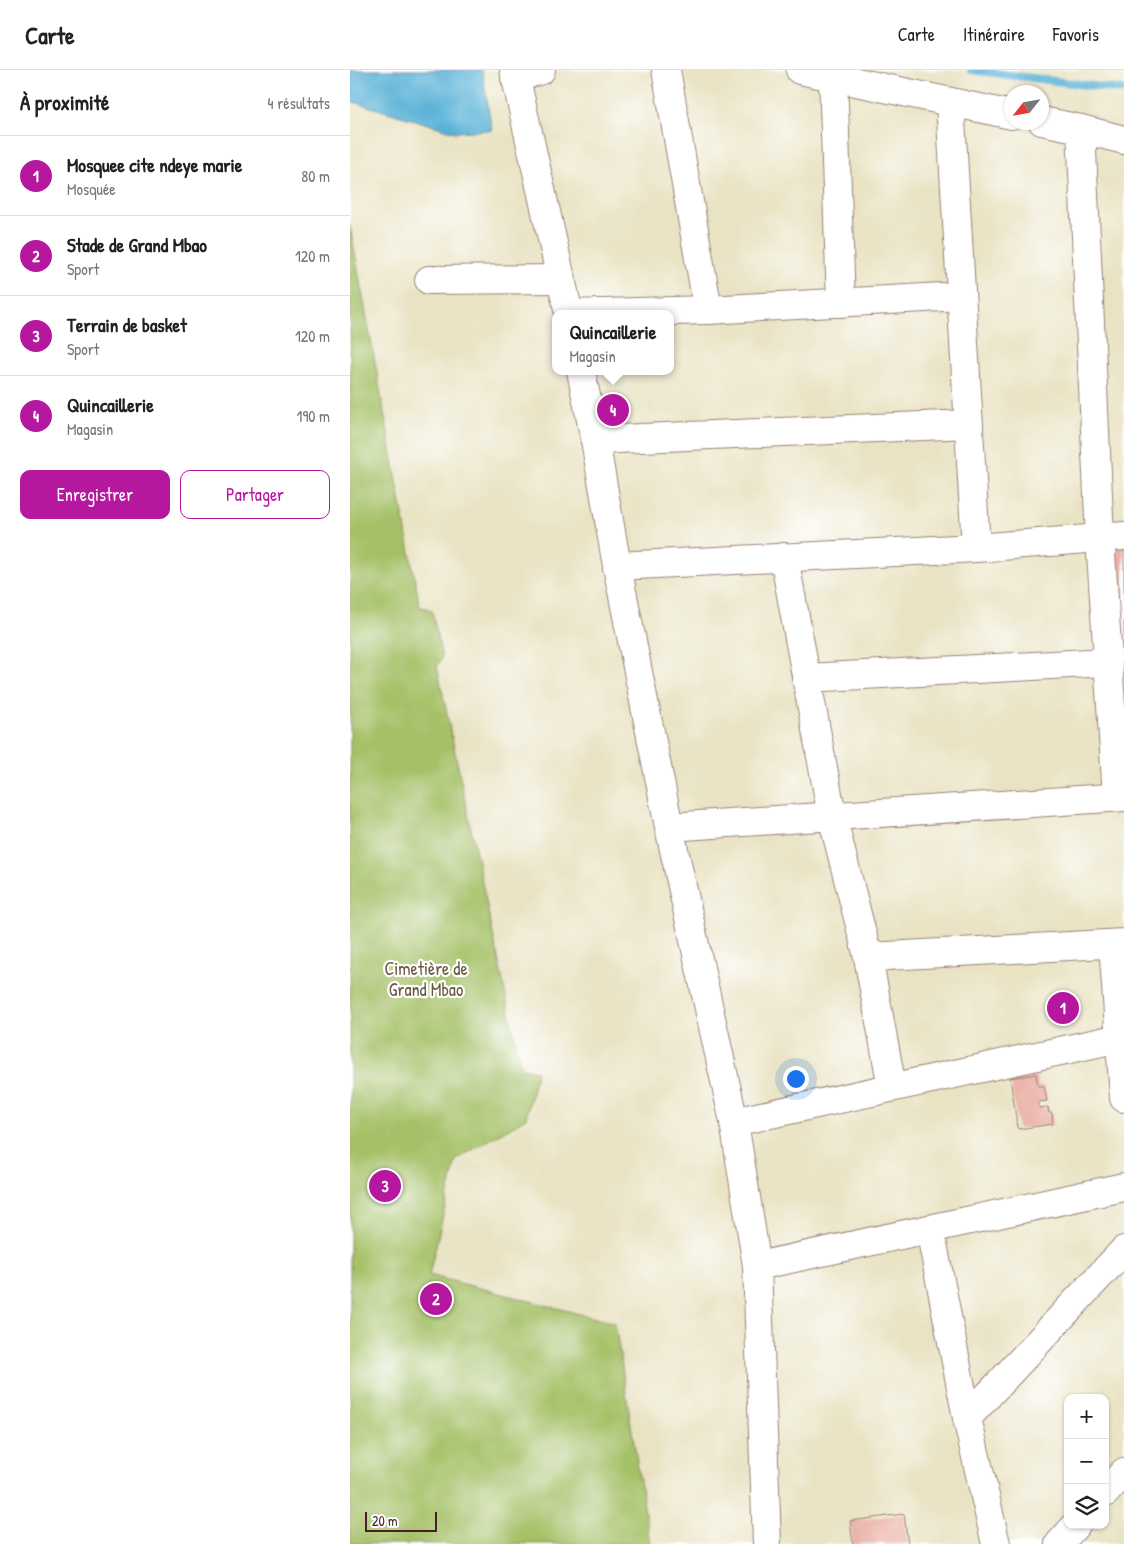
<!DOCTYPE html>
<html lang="fr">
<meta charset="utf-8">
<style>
:root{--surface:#fff;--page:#f2f2f2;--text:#222;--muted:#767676;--line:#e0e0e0;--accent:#b5179e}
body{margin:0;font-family:"Patrick Hand",sans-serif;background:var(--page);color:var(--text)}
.controls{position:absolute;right:15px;bottom:15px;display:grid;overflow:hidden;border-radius:10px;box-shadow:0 1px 4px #0004}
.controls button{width:45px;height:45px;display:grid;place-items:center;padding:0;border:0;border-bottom:1px solid var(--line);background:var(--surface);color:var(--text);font:25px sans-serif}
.compass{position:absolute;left:654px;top:15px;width:45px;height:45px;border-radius:50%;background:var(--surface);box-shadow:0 1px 4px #0004;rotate:239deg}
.scale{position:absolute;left:15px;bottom:12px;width:72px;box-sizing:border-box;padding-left:5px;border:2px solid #4a1f2b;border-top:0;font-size:14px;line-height:18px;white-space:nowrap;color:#4a1f2b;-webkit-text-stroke:4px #fff;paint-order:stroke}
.you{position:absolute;left:445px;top:1008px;width:18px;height:18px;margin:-12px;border:4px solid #fff;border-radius:50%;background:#1a73e8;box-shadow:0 0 0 8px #1a73e833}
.badge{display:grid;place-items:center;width:32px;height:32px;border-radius:50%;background:var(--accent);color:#fff;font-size:16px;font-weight:700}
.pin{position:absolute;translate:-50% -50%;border:2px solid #fff;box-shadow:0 1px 5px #0006}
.popup{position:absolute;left:202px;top:240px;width:122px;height:65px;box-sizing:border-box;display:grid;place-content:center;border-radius:10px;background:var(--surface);filter:drop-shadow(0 1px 4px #0005);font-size:16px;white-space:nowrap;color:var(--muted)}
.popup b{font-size:19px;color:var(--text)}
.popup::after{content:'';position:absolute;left:50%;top:100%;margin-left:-10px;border:10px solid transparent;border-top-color:var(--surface)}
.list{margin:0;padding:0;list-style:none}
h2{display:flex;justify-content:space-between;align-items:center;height:65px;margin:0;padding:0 20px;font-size:21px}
h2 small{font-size:16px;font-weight:400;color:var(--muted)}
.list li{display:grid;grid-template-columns:32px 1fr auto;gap:15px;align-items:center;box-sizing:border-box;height:80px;padding:0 20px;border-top:1px solid var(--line)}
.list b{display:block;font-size:19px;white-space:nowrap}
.list p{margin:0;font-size:16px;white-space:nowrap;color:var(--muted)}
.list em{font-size:16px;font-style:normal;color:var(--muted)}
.actions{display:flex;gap:10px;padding:15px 20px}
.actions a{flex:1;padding:11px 0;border:1px solid var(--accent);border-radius:10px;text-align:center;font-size:18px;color:var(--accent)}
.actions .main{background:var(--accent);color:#fff}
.icon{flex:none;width:28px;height:28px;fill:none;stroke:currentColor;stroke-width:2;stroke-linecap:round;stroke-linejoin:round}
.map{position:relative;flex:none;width:774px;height:1474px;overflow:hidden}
header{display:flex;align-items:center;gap:30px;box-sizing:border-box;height:70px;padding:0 25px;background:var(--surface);border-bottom:1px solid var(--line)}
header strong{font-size:24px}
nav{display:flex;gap:28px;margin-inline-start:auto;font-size:18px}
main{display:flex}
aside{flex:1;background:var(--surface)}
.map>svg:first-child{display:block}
.green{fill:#a5c168;stroke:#78704a}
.water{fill:#5ab2d7;stroke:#526881}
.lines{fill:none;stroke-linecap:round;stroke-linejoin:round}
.stream{stroke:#5ab2d7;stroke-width:8}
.building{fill:#e8a99f}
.minor-casing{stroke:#9a8177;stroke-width:30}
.minor{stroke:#fff;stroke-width:28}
.labels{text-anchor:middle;stroke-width:4.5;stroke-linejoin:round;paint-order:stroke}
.park-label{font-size:18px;fill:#6a5840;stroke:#fff}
</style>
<header>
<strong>Carte</strong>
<nav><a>Carte</a><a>Itinéraire</a><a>Favoris</a></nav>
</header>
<main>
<aside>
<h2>À proximité<small>4 résultats</small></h2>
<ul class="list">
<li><span class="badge">1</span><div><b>Mosquee cite ndeye marie</b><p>Mosquée</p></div><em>80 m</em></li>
<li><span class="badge">2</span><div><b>Stade de Grand Mbao</b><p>Sport</p></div><em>120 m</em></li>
<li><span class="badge">3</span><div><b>Terrain de basket</b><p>Sport</p></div><em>120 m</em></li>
<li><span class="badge">4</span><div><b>Quincaillerie</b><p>Magasin</p></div><em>190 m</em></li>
</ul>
<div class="actions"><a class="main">Enregistrer</a><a>Partager</a></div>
</aside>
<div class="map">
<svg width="774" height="1474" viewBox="0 0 774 1474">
<rect width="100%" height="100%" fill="#fff"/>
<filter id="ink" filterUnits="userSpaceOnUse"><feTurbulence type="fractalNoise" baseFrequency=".02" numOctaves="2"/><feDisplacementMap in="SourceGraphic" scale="10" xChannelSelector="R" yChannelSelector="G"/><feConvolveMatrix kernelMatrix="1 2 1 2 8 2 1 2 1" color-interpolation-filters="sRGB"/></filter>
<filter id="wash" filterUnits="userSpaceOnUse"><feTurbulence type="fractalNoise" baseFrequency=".0096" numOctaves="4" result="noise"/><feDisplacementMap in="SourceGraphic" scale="20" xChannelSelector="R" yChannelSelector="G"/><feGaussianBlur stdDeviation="1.12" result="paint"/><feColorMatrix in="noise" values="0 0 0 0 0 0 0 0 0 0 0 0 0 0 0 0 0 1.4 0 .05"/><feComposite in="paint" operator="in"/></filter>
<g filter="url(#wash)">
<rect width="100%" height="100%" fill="#e9e3c3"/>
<path class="green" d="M0,156L70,537L76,538L82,541L92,588L87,596L171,998L187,1001L176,1048L106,1090L79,1205L265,1253L300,1474H0Z"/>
<path class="water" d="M0,0H132L142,60L105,62L0,31Z"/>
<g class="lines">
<path class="stream" d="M621,0L774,20"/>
</g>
<g id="blocks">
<g class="building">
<path d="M774,475V579H768L762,476Z"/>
<path d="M686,1004L688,1016H694L697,1031L688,1032L689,1038L698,1037L699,1043H702L703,1054L668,1059L660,1008Z"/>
<path d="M554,1444L558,1474H503L500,1451Z"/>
</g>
</g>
</g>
<g filter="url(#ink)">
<use href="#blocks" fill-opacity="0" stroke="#9a8177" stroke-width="1"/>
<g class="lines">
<defs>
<g id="minor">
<path d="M164,0L219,244"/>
<path d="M316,0L358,240"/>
<path d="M450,0L662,45"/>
<path d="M483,6L491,233"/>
<path d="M165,8L191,0"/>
<path d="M600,32L626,478"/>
<path d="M692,51L731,59L774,70"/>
<path d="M731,59L750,468L767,727"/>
<path d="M79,210L212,209"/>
<path d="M219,244L358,240L611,226"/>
<path d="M231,301L245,370L267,496L319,757L384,1052L407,1196L417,1474"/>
<path d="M245,370L619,354"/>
<path d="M434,487L482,746L518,887L542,1017"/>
<path d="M267,496L626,478L774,466"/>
<path d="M456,608L757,592"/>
<path d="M319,757L774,727"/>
<path d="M763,874L774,1028"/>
<path d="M518,887L774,873"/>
<path d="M384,1052L770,968"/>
<path d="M580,1159L617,1348L646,1474"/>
<path d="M407,1196L774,1117"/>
<path d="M617,1348L774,1180"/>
<path d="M755,1423L774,1402"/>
<path d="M709,1474L726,1455"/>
</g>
</defs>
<use href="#minor" class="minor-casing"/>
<use href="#minor" class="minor"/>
</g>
</g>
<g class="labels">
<g class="park-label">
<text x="76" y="905">Cimetière de<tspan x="76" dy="21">Grand Mbao</tspan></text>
</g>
</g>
</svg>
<div class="controls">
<button>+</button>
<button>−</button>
<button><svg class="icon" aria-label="layers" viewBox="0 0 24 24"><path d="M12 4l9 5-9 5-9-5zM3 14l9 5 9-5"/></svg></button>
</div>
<svg class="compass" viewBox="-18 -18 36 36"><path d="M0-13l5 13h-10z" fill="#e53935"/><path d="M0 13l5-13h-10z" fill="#767676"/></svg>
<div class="scale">20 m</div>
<div class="you"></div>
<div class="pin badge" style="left:713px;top:938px">1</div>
<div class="pin badge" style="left:86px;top:1229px">2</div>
<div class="pin badge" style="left:35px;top:1116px">3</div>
<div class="pin badge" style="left:263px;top:340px">4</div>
<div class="popup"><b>Quincaillerie</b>Magasin</div>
</div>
</main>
